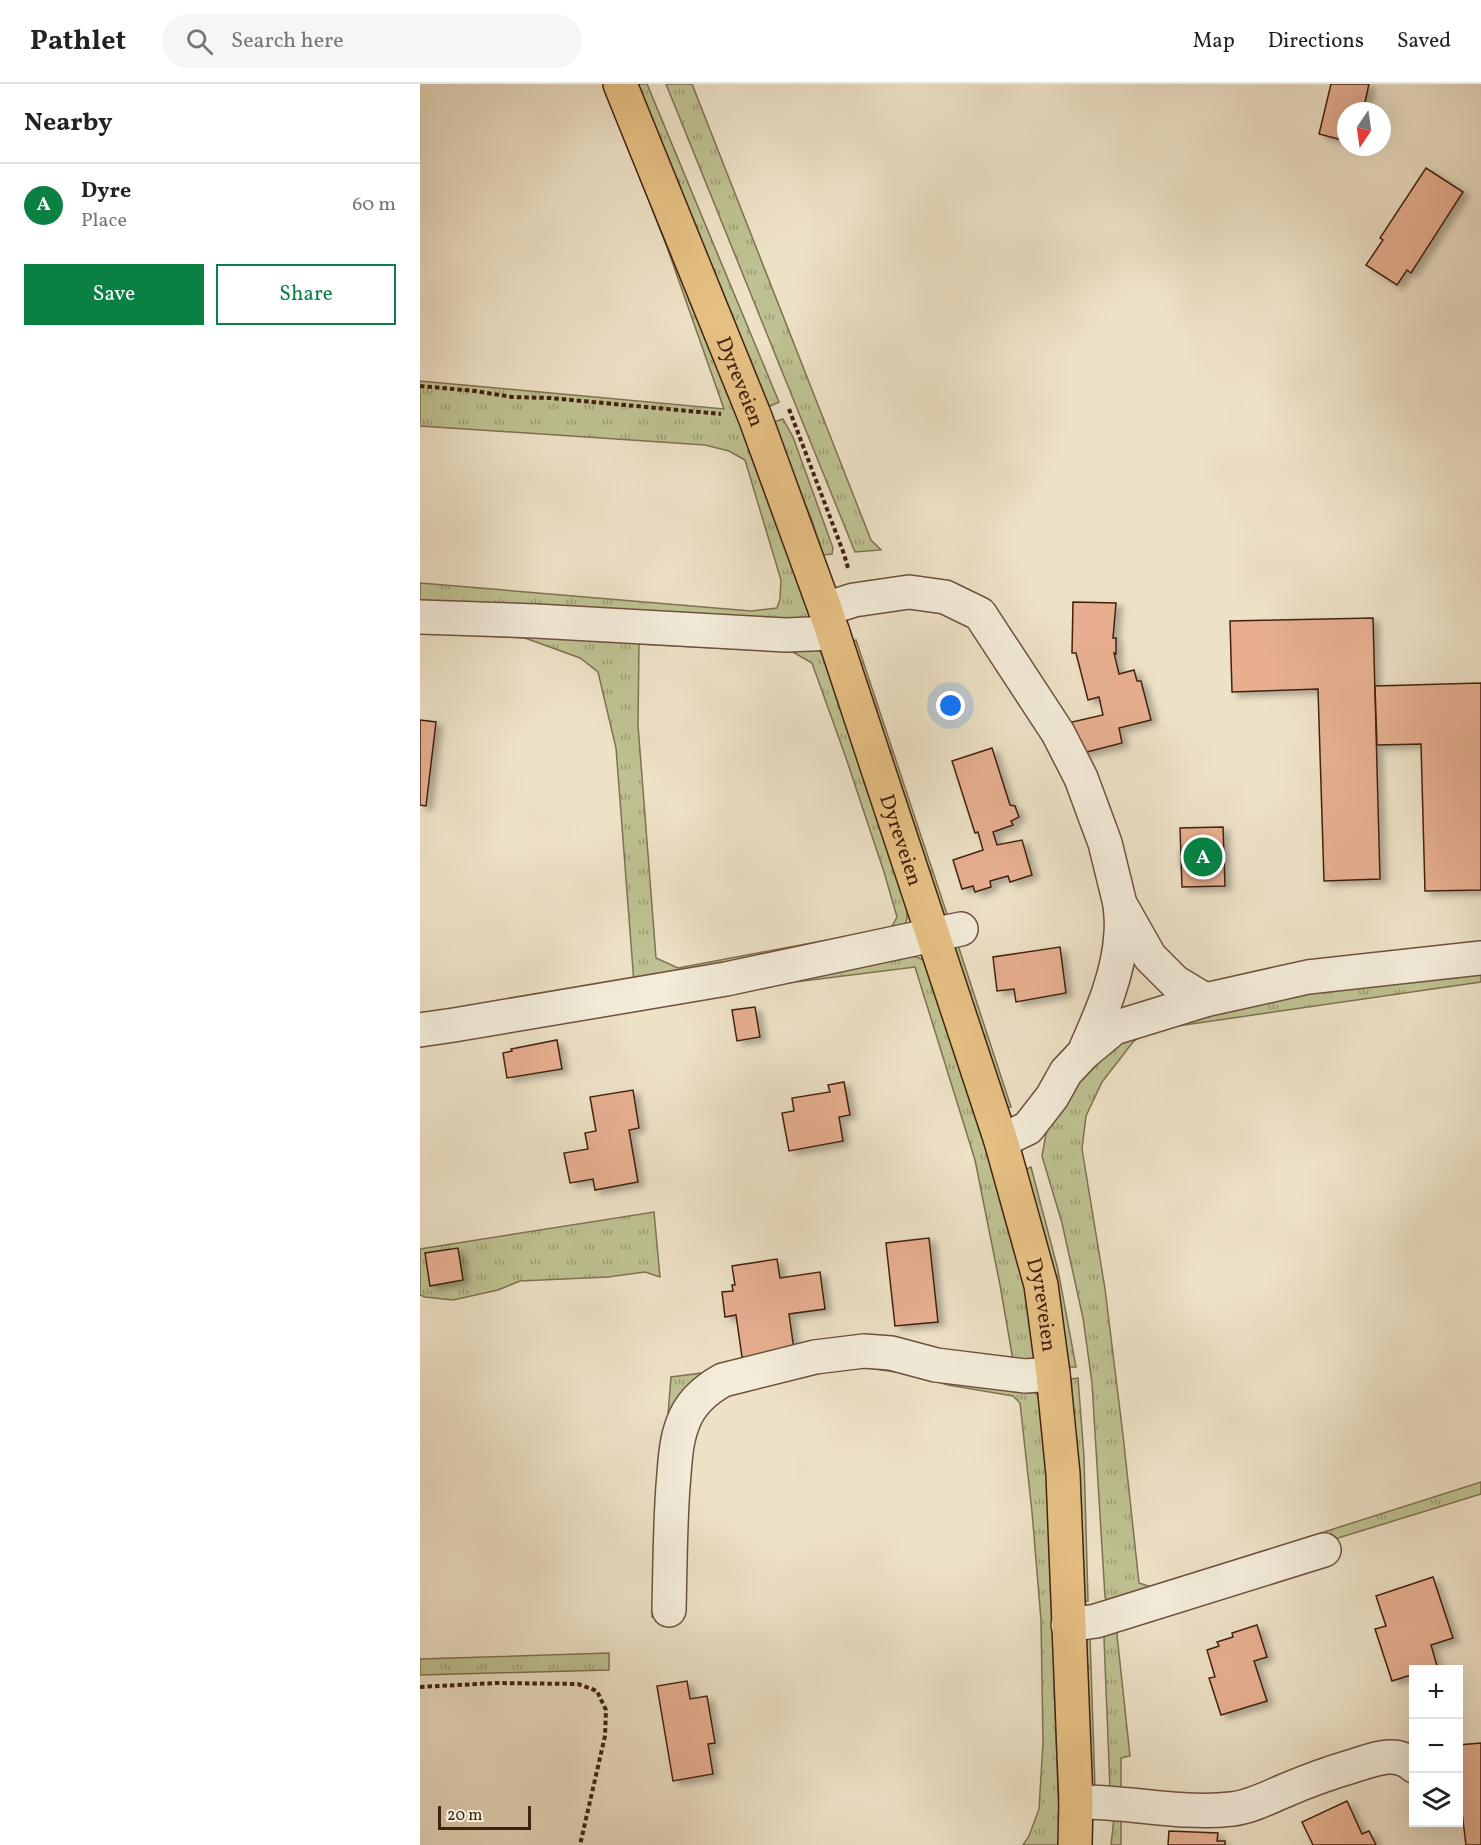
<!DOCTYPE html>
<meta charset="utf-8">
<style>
:root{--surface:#fff;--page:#f6f6f6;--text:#222;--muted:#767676;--line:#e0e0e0;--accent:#0b8043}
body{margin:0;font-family:Vollkorn,serif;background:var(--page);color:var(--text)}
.controls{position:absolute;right:18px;bottom:18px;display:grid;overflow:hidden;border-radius:0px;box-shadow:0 6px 24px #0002}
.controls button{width:54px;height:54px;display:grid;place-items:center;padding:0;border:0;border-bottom:2px solid var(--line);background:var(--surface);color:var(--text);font:30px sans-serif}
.compass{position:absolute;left:917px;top:18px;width:54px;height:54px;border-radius:50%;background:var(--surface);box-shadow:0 6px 24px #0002;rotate:193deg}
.scale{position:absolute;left:18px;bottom:15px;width:93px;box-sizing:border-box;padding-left:6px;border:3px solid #432111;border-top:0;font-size:16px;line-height:21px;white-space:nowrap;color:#432111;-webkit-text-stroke:4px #f3ecda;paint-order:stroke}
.you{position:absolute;left:531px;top:622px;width:21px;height:21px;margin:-15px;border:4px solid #fff;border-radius:50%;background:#1a73e8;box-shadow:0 0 0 9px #1a73e833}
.badge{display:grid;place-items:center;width:39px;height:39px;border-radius:50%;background:var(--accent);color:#fff;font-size:20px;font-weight:700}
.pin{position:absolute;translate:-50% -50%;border:3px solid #fff;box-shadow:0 2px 6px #0006}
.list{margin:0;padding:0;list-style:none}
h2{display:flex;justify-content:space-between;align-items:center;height:78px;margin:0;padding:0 24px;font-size:26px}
h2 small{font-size:20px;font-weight:400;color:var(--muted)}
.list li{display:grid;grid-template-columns:39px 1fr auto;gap:18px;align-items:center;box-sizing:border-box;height:84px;padding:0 24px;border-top:2px solid var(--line)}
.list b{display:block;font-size:22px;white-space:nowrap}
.list p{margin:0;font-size:20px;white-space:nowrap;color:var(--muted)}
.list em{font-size:20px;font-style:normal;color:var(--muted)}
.actions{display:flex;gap:12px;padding:18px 24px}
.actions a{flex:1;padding:14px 0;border:2px solid var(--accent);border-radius:0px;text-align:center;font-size:21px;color:var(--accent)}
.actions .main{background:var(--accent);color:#fff}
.icon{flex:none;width:33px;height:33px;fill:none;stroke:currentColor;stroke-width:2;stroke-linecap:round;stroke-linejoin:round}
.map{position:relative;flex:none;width:1061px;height:1761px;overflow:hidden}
header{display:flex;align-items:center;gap:36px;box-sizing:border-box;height:84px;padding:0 30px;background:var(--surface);border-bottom:2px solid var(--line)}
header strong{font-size:28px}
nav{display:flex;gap:33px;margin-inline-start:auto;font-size:21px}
.search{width:420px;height:54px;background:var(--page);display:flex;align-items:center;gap:15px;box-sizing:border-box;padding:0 21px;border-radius:33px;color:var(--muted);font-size:22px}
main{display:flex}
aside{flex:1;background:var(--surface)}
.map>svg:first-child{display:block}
.grass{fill:url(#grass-tufts);stroke:#807151;stroke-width:1.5;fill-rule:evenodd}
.building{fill:#e7af90;stroke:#432111;stroke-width:1.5;filter:url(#shadow)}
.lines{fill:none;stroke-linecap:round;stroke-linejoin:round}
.minor-casing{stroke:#6e513e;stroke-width:36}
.major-casing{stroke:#432111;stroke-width:36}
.path{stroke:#432111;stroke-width:4;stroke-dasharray:4.5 3;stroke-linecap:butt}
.minor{stroke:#f3ecda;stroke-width:33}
.major{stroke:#e6c083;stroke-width:33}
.labels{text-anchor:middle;stroke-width:4.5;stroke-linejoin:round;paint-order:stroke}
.street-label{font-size:21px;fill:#432111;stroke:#f3ecda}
</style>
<header>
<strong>Pathlet</strong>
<div class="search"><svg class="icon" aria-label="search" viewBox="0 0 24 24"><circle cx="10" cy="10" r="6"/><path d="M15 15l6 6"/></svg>Search here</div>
<nav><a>Map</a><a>Directions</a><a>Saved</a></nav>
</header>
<main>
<aside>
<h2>Nearby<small></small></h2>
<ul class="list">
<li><span class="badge">A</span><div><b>Dyre</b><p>Place</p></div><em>60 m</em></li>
</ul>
<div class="actions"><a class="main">Save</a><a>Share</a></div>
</aside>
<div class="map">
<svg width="1061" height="1761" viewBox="0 0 1061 1761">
<defs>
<pattern id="grass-tufts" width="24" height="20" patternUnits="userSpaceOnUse" patternTransform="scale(1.5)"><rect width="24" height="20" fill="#bec191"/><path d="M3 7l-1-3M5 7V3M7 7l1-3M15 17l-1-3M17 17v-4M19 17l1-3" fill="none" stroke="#9c9c75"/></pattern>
<filter id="shadow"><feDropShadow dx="6" dy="4" stdDeviation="3" flood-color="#0004"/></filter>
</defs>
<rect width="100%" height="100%" fill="#ede1c6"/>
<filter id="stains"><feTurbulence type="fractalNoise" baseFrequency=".00333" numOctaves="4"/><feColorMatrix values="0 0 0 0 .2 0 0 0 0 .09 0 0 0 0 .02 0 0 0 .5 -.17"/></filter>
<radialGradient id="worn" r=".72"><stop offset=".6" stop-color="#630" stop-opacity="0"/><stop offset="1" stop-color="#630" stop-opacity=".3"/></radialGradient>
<g class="grass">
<path d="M216,0H227L359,318L348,323Z"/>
<path d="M246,0H272L451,456L461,466L435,468Z"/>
<path d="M195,29L271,205L393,537L0,526V499L331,527L357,524L360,515L361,496L325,376L309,367L285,361L0,342V297L304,325L248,166Z"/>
<path d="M363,335L373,353L413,464L412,470L403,471L392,437L355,343L354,338Z"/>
<path d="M0,548L391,561L400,566L405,576L487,823V835L484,843L214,899L196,664L178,588L160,574L105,554ZM219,560L373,568L392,579L426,674L464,788L477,833L471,844L258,884L236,874L218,641Z"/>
<path d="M436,556L531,842L528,845L430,558Z"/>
<path d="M535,852L591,1023L586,1024L529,854Z"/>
<path d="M483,872L497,873L509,879L570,1074L607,1211L615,1274L608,1282H594L580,1201L555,1076L495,883L351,901Z"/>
<path d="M1061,880V898L730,946L713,958L682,998L666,1032L662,1065L685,1205L703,1351L719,1499L731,1503L1061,1398V1410L707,1519H688L685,1513L672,1299L663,1234L642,1139L622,1072L628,1039L643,1015L670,981L689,963L716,948L730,946C781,931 832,916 884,905C942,894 1002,887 1061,880Z"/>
<path d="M611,1083L638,1186L656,1283H649L643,1243L604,1086Z"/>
<path d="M234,1128L240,1193L225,1188L188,1193L100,1197L78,1206L33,1216L5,1213L0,1211V1165Z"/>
<path d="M425,1278L611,1306L619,1312L622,1322L633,1491L634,1595L640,1761H603L609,1752L619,1725L623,1659L621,1536L612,1428L600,1319L593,1312L528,1301L489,1290L448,1284H407Z"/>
<path d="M321,1284L287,1294L236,1533H232L251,1293Z"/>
<path d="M658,1294L664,1373L668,1517H663L657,1372L651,1295Z"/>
<path d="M698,1542L697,1551L710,1672L701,1674V1705L690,1704L684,1554L687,1546Z"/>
<path d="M670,1553L675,1703L669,1702L664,1554Z"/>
<path d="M189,1569V1586L0,1591V1575Z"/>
<path d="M694,1734H701V1761H691Z"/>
</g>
<g class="building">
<path d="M911,0H949L943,27H926V57L899,50Z"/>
<path d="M1006,84L1043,108L991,189L987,186L977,201L946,181L963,156L960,154Z"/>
<path d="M653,518L696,519L693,554H696V570L694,569L699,590L714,586L717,597H721L731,636L699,644L702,659L659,670L652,638L683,631L679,613L668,616L656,569H652Z"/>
<path d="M953,534L960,795L904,797L898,605L812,608L810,537Z"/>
<path d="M1061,599V806L1005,807L1001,660L957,661L955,602Z"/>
<path d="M0,636L16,638L6,722L0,721Z"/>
<path d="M572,664L590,721L595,722L599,733L591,737L593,741L573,748L577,761L602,756L612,791L590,798L588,792L570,797L571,803L555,808L553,802L542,805L533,776L563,766L558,748L555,749L532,677Z"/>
<path d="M803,743L805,802L762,803L760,744Z"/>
<path d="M640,863L646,909L596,918L594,905L577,907L573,873Z"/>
<path d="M335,923L340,953L317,957L312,926Z"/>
<path d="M137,956L142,985L87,994L83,969L92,967L91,965Z"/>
<path d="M424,998L430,1031L419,1033L423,1057L369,1067L362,1029L374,1027L372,1014L410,1008L408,1001Z"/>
<path d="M213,1006L219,1044L209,1046L218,1098L175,1106L173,1095L150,1099L144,1069L168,1065L165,1049L176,1047L170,1013Z"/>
<path d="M509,1154L518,1238L475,1242L466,1159Z"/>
<path d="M38,1164L43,1196L10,1202L5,1169Z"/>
<path d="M357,1175L360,1194L400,1188L405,1225L369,1230L374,1266L324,1279L323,1273H322L316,1231L305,1233L302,1208L313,1207L312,1201H315L312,1182Z"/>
<path d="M1013,1493L1033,1554L1011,1561L1017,1582L1006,1586H994V1590L972,1597L955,1545L966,1542L956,1512Z"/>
<path d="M837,1541L847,1573L834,1577L847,1617L801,1631L789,1594L795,1593L787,1566L799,1562L797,1558L813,1553L812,1549Z"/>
<path d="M267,1597L270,1615L287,1612L295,1659L288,1660L293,1690L253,1697L237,1602Z"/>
<path d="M1061,1659V1761H1046L1038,1696V1661Z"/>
<path d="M927,1717L942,1750L949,1747L956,1761H893L882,1738Z"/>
<path d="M749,1747L798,1749L797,1757H805V1761H748Z"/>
</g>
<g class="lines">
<defs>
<g id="minor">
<path d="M405,525L434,516L489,508L525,513L560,530L638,649L661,694L685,759L700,820L730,873L755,898L785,916"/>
<path d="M0,533L116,537L366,551L413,549"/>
<path d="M0,946L34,941L306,895L541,845"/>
<path d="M666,964C682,928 699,889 701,849C702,839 701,830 700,821"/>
<path d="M581,1057L608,1044L632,1013L646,988L664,969L694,944L785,916L888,893L1061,874"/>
<path d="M249,1526C250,1485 250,1443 253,1402C255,1381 255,1359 263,1339C270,1319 285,1306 303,1296L395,1273L444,1267L471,1269L516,1281L605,1292L633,1290"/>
<path d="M648,1541L676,1537L904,1466"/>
<path d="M656,1718C708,1717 760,1731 812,1725C830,1723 847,1714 864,1707C887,1697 909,1689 933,1682C953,1676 976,1665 994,1682"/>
</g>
<g id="major">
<path id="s1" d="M200,0L335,333L405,525L581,1057L621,1201L633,1290L643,1390L656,1718L655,1761"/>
</g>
</defs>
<use href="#minor" class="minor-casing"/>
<use href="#major" class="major-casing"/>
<g class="path">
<path d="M0,302L55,307L92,313L130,314L301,330"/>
<path d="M369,325L424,470L428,484"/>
<path d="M0,1603L76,1599L158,1600L177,1607L186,1626L185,1652L160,1761"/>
</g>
<use href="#minor" class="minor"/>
<use href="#major" class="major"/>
</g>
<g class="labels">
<g class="street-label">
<text dy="7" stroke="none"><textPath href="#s1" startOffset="321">Dyreveien</textPath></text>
<text dy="7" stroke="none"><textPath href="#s1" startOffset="807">Dyreveien</textPath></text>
<text dy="7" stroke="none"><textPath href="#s1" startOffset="1293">Dyreveien</textPath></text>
</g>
</g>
<rect width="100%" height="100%" filter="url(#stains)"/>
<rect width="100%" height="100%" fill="url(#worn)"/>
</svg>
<div class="controls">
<button>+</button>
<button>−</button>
<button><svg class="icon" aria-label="layers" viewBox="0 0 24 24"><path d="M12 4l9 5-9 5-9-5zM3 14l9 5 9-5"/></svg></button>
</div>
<svg class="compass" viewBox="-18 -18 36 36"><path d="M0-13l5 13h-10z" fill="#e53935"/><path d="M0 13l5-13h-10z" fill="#767676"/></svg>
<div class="scale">20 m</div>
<div class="you"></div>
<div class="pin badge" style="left:783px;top:773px">A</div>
</div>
</main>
